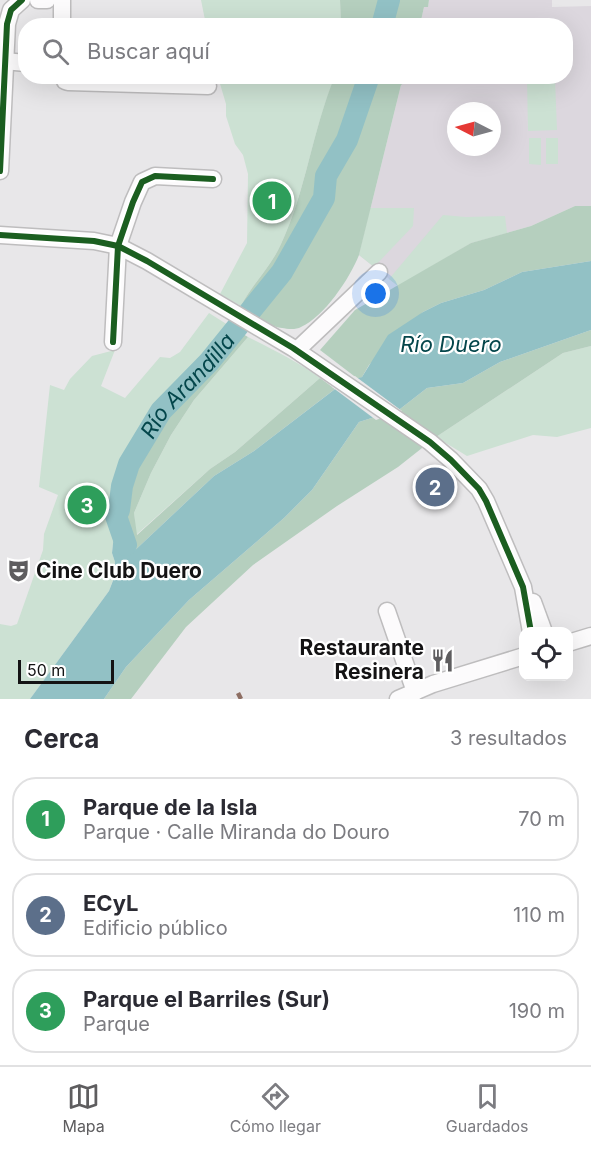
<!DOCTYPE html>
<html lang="es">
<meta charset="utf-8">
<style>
:root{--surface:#fff;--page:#f2f2f3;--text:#2b2b33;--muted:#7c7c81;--line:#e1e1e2;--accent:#5e5d5f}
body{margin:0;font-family:Inter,sans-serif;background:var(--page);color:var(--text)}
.controls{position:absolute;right:18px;bottom:18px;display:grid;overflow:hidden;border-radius:12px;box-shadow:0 6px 24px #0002}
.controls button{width:54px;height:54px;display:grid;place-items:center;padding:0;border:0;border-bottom:2px solid var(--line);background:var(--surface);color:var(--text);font:30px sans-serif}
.compass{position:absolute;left:447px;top:102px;width:54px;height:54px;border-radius:50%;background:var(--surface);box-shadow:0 6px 24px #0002;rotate:276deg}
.scale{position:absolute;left:18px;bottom:15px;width:96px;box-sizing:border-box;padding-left:6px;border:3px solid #141314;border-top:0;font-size:16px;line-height:21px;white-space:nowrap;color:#141314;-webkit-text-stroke:4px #fff;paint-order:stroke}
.you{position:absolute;left:376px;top:294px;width:21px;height:21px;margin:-15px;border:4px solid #fff;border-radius:50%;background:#1a73e8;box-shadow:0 0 0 9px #1a73e833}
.badge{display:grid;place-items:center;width:39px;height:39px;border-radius:50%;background:var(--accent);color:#fff;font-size:20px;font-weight:700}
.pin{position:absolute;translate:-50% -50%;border:3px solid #fff;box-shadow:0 2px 6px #0006}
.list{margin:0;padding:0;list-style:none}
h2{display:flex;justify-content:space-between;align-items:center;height:78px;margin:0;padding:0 24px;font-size:26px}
h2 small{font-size:20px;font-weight:400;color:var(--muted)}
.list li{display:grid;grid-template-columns:39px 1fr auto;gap:18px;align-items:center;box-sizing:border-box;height:84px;margin:0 12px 12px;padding:0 12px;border:2px solid var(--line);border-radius:24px}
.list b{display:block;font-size:22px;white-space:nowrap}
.list p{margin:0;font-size:20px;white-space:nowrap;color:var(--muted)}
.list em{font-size:20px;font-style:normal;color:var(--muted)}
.icon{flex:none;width:33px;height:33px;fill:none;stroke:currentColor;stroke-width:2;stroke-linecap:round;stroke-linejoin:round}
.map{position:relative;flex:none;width:591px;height:699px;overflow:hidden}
.search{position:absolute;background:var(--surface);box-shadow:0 6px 24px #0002;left:18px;right:18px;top:18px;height:66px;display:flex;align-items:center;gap:15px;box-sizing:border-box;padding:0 21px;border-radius:24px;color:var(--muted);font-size:22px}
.sheet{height:366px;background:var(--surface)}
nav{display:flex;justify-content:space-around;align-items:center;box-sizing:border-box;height:84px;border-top:2px solid var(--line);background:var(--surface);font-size:16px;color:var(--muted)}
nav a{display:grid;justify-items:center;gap:3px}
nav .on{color:var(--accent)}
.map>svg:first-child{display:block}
.built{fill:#dcd7de;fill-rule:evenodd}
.green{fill:#cce1d3}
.forest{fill:#b5cfbe}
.water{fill:#92c1c5}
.pier{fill:#e8e7e9}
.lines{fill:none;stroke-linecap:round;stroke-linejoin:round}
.river{stroke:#92c1c5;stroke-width:22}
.minor-casing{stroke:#bebdbe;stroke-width:19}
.minor{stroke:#fcfbfc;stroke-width:16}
.quiet{stroke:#8d6e63;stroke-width:4.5;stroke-dasharray:9 4.5;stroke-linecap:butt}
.cycleway-casing{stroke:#fff;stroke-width:10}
.cycleway{stroke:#1b5e20;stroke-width:6}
.labels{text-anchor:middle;stroke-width:4.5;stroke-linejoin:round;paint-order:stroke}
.poi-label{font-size:21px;font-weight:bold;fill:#141314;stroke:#fff;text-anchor:start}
.water-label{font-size:22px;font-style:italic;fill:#04464b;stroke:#fff}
</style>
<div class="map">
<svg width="591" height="699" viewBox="0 0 591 699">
<rect width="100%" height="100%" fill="#e8e7e9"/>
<path class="built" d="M429,0H552V7L591,6V206H575L531,226L471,243L398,286L359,255L401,85L406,82L408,77L566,76V26L420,25L424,7L428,6ZM456,111H492V147H456Z"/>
<g class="green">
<path d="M201,0H340L341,25H206Z"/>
<path d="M218,77H335C312,131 306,191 281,244C271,267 252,284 241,306L220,294L247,243L248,174L243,155L235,144L226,116V104Z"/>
<path d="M555,79L557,130L528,131L527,80Z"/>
<path d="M529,138H541V165L529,164Z"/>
<rect x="546" y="138" width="12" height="26"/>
<path d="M370,208H414L413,226L374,267L359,255Z"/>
<path d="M443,215L466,217L505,216L507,233L471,243L398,286L389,279Z"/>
<path d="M209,313L236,330L203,369L163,408L132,460L125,476L116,516L112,553L115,562L113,580L109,591L30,699H0V624L11,626L17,624L43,550L44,534L58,495L39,487L50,385L64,390L70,379L92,356L115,350L101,386L125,398L160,357L170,358L180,352Z"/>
<path d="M248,337C273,350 297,361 320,378L235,452L210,469L136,535L134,513L151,473L171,435L194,400Z"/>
<path d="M591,346V428L557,437L533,435L467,456L436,437L563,353Z"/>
</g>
<g class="forest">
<path d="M340,0H429L428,7H424L420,25L341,26Z"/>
<path d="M335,76L408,77L406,82L401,85L359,255C350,278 324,317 301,327C296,330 287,329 282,328C268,327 252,313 241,306C252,284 271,267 281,244C306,191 312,131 335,76Z"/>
<path d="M575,206H591V261L522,272L484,290L441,303L423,312L369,365L362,377L358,379L320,350L355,310L471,243L531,226Z"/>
<path d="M236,330L248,337L194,400L171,435L151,473L134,513L137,535L210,469L235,452L320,378L335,389L254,451L214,476L131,554L122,519L116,516L119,510L122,486L129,464L161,411L209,362Z"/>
<path d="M591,330V346L563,353L436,437L398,467L337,506L253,565L186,627L131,699H104L126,667L189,600L284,518L312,490L359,422L400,409L427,388L463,383L500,362Z"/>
</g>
<path class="water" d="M591,261V330L500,362L463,383L427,388L400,409L359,422L312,490L284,518L189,600L126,667L104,699H30L109,591L114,578L115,562L112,553L116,516L121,519L131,554L214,476L254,451L343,383L362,377L388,335L423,312L441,303L484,290L522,272Z"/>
<path class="pier" d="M355,376L402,411L376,420L332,387L342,381Z"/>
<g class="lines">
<g class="river">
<path d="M382,26L389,0"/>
<path id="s1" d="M126,545L116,516L119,510L122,486L129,464L161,411L209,362L282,272L324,198L326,176L347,140L369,76"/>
</g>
<defs>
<g id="minor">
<path d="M38,0H47"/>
<path d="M62,0V26"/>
<path d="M4,61L26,63"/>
<path d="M63,76L65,81L68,82L208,86"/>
<path d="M0,171L7,24L11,10L22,0"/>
<path d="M0,235L94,241L118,246L147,261L293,348L430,442L451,460L479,489L486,501L523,587L531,632"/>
<path d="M113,342L118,246L133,202L142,182L155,176L213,179"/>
<path d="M297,350L379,272"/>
<path d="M533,602L544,632"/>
<path d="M387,611L415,692"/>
<path d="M568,643L591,636"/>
<path d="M398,699L433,684L524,656"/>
</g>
</defs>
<use href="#minor" class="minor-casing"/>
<use href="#minor" class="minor"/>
<path class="quiet" d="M238,693L241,699"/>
<defs>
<g id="cycleway">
<path d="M0,171L7,24L11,10L22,0"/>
<path d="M0,235L94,241L118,246L147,261L293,348L430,442L451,460L479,489L486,501L523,587L531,632"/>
<path d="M113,342L118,246L133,202L142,182L155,176L213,179"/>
</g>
</defs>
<use href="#cycleway" class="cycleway-casing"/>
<use href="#cycleway" class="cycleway"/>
</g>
<defs>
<symbol id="theatre-bare" viewBox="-9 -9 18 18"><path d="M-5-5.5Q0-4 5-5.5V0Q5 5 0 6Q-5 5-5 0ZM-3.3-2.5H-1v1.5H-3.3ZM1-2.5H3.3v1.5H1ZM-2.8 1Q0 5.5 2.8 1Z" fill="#5e5d5f" stroke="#fff" stroke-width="2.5" paint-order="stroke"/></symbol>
<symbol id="restaurant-bare" viewBox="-9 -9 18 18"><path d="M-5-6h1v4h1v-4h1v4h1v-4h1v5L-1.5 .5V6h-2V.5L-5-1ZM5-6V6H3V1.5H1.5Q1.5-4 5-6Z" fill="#5e5d5f" stroke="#fff" stroke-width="2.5" paint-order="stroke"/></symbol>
</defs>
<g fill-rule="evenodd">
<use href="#theatre-bare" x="2" y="554" width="33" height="33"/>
<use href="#restaurant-bare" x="426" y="644" width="33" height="33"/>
</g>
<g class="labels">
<g class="poi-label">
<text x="36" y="578">Cine Club Duero</text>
<text x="424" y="655" text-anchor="end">Restaurante<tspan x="424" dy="24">Resinera</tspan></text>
</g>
<g class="water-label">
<text x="451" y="352">Río Duero</text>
<text dy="8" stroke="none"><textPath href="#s1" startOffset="183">Río Arandilla</textPath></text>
</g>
</g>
</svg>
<div class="controls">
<button><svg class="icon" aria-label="locate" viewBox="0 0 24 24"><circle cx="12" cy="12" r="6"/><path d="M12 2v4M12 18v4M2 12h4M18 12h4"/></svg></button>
</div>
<svg class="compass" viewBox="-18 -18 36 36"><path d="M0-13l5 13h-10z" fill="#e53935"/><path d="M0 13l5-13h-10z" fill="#7c7c81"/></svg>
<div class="scale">50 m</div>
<div class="you"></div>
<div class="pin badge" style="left:272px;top:201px;background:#2e9e5b">1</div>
<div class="pin badge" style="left:435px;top:487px;background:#5c6f8a">2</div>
<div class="pin badge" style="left:87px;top:505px;background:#2e9e5b">3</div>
<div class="search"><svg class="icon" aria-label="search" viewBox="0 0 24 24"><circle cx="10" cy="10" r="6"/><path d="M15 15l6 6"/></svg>Buscar aquí</div>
</div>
<section class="sheet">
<h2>Cerca<small>3 resultados</small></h2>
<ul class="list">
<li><span class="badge" style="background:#2e9e5b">1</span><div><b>Parque de la Isla</b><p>Parque · Calle Miranda do Douro</p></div><em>70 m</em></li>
<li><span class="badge" style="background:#5c6f8a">2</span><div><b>ECyL</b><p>Edificio público</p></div><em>110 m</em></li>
<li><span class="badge" style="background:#2e9e5b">3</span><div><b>Parque el Barriles (Sur)</b><p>Parque</p></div><em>190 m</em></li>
</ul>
</section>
<nav>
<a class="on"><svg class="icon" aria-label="map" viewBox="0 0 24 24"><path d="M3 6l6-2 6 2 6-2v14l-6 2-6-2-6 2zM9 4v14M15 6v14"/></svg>Mapa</a>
<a><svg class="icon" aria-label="directions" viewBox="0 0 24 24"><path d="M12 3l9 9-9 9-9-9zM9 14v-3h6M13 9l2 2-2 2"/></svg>Cómo llegar</a>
<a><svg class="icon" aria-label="saved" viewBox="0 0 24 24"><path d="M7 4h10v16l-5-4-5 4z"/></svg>Guardados</a>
</nav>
